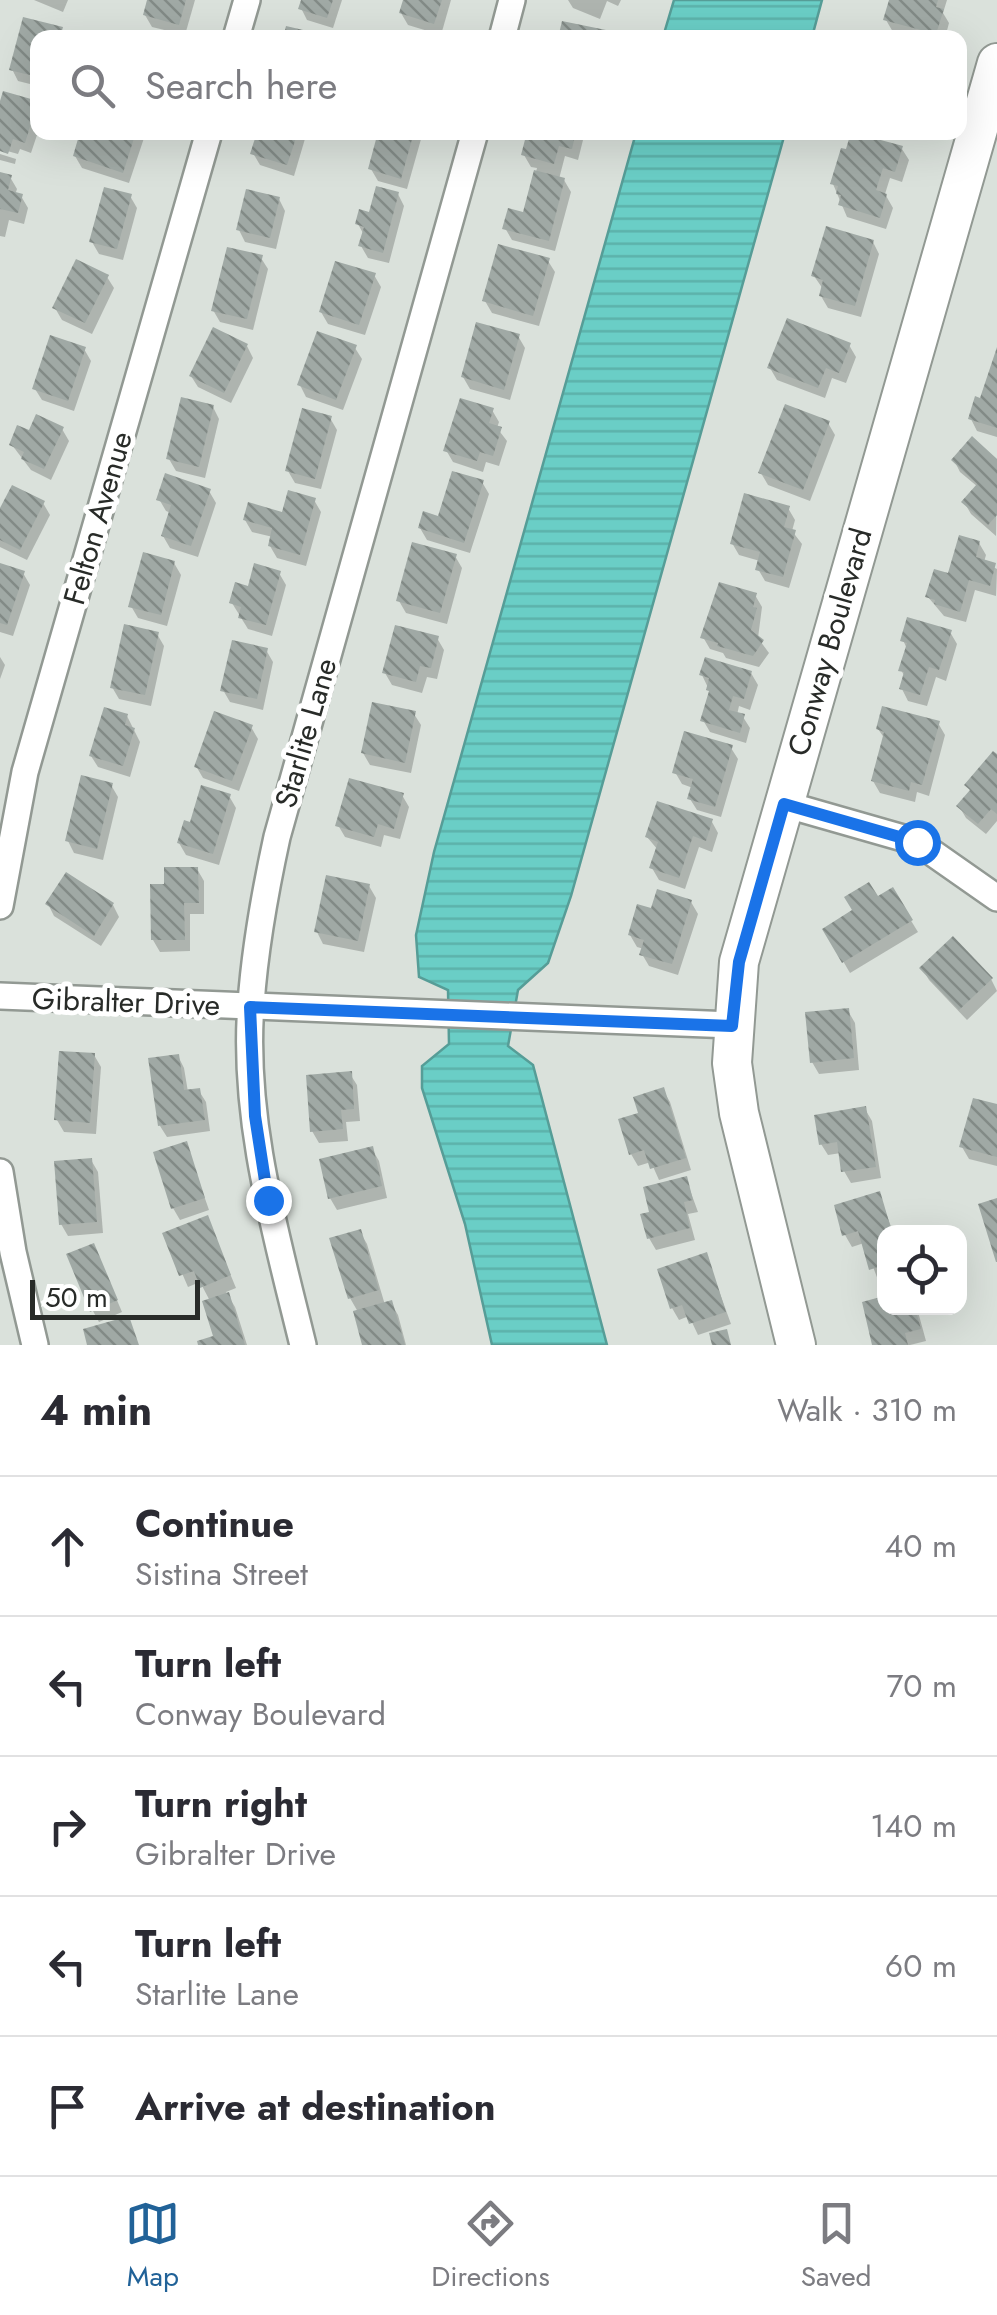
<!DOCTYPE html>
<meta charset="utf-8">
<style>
:root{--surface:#fff;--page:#f7f7f7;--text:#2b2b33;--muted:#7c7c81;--line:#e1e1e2;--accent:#216298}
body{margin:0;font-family:Jost,sans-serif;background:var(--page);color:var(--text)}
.controls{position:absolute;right:30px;bottom:30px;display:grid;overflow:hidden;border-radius:20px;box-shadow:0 10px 40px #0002}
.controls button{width:90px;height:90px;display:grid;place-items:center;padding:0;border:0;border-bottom:2px solid var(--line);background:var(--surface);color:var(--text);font:50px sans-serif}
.scale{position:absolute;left:30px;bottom:25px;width:170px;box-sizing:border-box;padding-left:10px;border:5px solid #282b28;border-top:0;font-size:28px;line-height:35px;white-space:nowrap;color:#282b28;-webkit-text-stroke:8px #fff;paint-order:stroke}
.stop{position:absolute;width:30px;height:30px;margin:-22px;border:8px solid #1a73e8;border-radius:50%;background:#fff}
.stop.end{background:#1a73e8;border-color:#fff;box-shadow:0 2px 10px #0008}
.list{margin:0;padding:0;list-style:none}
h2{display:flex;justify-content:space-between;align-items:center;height:130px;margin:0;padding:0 40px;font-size:42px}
h2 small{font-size:32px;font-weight:400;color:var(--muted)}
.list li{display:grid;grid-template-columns:65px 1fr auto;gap:30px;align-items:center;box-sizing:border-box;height:140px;padding:0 40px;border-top:2px solid var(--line)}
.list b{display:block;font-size:38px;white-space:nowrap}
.list p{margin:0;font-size:32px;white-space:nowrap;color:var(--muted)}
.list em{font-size:32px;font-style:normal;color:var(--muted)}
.icon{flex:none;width:55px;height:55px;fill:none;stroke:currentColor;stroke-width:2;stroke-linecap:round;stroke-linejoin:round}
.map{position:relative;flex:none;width:997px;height:1345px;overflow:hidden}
.search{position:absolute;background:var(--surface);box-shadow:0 10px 40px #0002;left:30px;right:30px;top:30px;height:110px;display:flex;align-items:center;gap:25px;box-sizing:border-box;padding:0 35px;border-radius:20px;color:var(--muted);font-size:38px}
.sheet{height:830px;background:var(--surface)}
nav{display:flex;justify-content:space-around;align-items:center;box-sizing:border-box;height:140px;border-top:2px solid var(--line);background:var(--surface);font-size:28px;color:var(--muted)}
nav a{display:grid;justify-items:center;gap:5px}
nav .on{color:var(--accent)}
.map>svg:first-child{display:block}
.water{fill:url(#water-rules);stroke:#569d97;stroke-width:2.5}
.shadow{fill:#0003}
.building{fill:url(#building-back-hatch)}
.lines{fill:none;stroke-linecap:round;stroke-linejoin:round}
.street-casing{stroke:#929993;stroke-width:30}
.secondary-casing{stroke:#929993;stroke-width:42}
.street{stroke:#fff;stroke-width:25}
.secondary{stroke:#fff;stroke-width:38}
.route{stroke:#1a73e8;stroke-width:12}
.labels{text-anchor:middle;stroke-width:10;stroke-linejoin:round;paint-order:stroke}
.street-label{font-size:30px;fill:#282b28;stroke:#fff}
</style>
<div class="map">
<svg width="997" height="1345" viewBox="0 0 997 1345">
<defs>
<pattern id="water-rules" width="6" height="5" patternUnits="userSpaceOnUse" patternTransform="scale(2.5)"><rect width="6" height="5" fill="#6acec6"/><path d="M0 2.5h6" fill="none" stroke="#5cb1aa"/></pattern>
<pattern id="building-back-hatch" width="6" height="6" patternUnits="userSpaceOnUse" patternTransform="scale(2.5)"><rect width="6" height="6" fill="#a0a9a5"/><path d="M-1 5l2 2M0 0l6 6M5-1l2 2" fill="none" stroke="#828a86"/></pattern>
</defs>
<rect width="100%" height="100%" fill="#dae1db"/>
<g class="water">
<path d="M674,0H822L812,37H663Z"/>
<path d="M636,133H785L571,896L548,963L518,990L508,1046L533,1065L607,1345H492L465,1224L422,1088V1066L449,1044L448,990L419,977L416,935L434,852Z"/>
</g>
<g class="shadow">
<path d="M34,0H68L63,12Z"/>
<path d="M149,0H195L185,35L152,27L145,15Z"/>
<path d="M303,0H342L333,28L307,20L301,8Z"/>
<path d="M405,0H451L441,35L408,25L401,13Z"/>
<path d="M568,0H621L618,6L607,1L600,19L573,8Z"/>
<path d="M890,0H947L943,13L949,23L945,38H914L893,32L886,20Z"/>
<path d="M25,20L61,30L66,38H38V86L18,81L12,69Z"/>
<path d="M36,103L38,132L31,153L20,149L18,154L0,149V109Z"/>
<path d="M83,132H146L129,183L82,168L75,156Z"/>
<path d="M259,132H307L294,176L260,165L253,153Z"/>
<path d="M381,132H423L407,189L378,181L371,169Z"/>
<path d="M530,132H585L578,160L565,156L559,179L564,180L571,192L555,251L512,240L505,228L525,215L537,168L531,167L524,155Z"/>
<path d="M902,149L909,160L902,182L890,178L885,194L893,208L886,229L847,217L833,184Z"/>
<path d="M0,154L16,159L15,164L0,160Z"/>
<path d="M0,174L10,177L17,189L15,195L21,196L28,208L24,224L9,220L5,237L0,236Z"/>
<path d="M398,194L404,206L389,263L368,258L361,246L364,235L358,224Z"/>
<path d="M130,196L137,208L123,260L99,254L92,242Z"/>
<path d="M279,199L285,211L276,249L245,242L239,230Z"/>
<path d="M873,242L879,254L861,317L828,308L821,296L823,289L814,276Z"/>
<path d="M261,258L268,269L253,330L220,322L213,310Z"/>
<path d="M548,261L555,272L539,326L492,313L485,301Z"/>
<path d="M374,275L381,287L365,335L328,324L321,312Z"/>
<path d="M107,277L114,288L92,334L62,320L55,308Z"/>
<path d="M518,336L525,348L510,400L470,389L463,377Z"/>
<path d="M849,345L856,357L846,383L832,378L825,398L777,380L770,368Z"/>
<path d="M247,346L253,358L231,403L198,387L191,376Z"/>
<path d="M355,348L362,359L343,410L306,397L300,385Z"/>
<path d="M84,349L91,361L74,411L42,400L35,389Z"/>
<path d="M997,353V437L977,431L971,419L982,401Z"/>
<path d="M213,407L219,419L205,478L176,471L169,459Z"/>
<path d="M492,410L499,422L497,428L507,441L499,466L486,462L483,472L453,462L446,450Z"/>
<path d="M330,418L337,430L321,489L295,483L288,471Z"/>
<path d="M828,423L835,435L810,501L768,485L761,473Z"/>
<path d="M62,429L69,441L51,480L31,470L12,445Z"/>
<path d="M954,460L997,462L996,536L971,514L964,502L978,487L960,472Z"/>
<path d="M482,482L489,494L470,553L427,540L420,528L440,519Z"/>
<path d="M209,491L216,503L198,557L170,548L163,536L171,513L166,511L159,499Z"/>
<path d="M314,500L321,512L306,566L277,558L270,546L273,537L252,532L245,520L284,515Z"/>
<path d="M43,503L50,515L27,560L0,547V514Z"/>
<path d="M788,508L795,520L792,531L802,544L789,588L765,581L758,569L760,561L739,555L732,543Z"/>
<path d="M979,543L986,555L984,562L997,569L996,596L975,590L966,622L944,616L928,597Z"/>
<path d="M455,556L462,568L447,624L406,613L399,601Z"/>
<path d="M174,563L181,575L167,626L138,618L131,606Z"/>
<path d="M0,566L23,573L30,585L13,636L0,632Z"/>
<path d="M279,573L286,585L272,636L248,629L232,603Z"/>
<path d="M755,595L762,607L758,638L769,653L759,667L726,658L723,653L710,649L703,637Z"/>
<path d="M950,632L957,644L946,681L936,677L927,706L908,701L902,689L905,677L901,670L907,649L903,640Z"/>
<path d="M157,634L164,646L151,706L119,699L112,687Z"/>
<path d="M437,638L444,650L437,679L427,677L422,693L392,685L385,673Z"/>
<path d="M266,650L273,662L263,710L230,702L223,690Z"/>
<path d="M0,657L5,665L0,679Z"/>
<path d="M751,673L758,685L750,710L739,706L737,715L743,717L750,728L746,743L710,732L703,720L711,694L702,675Z"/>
<path d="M414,714L421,725L411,773L370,765L363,753Z"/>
<path d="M127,716L140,742L130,777L98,767L91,756Z"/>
<path d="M938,723L945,735L929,796L917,792L915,802L880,793L873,781L885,739L878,729Z"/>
<path d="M251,727L258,739L239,791L203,778L196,766Z"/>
<path d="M731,748L738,759L721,817L697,810L690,799L693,788L682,784L675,772Z"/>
<path d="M997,758V821L986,834L966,818L959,806L971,792L967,785Z"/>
<path d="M111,785L118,797L103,860L74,853L68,841Z"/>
<path d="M402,795L409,807L400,839L384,835L381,847L345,837L338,825Z"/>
<path d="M229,796L236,808L219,865L186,855L179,843L192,825Z"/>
<path d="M712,822L718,833L712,852L699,847L685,889L659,880L652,868L658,850L647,837Z"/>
<path d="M197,869L204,881V914H190V951L160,952L153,940L167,886Z"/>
<path d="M66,876L113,905L119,917L101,946L54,916L48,904Z"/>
<path d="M369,886L376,898L364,952L323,944L317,932Z"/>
<path d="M892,890L918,932L850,973L825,930Z"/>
<path d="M691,902L698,914L678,975L649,966L642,954L644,949L637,947L630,935L653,911Z"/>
<path d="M922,968L991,979L997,991L967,1020L929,980Z"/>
<path d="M848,1011L855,1023L859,1070L819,1074L812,1062Z"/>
<path d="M94,1055L101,1067L96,1134L64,1132L57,1120Z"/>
<path d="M178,1056L184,1068L188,1092L199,1091L206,1102L210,1131L167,1137L160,1126Z"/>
<path d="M350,1074L357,1085L360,1121L346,1122L348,1141L319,1143L312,1131Z"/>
<path d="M663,1090L670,1102L691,1170L659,1180L651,1162L638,1166L631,1154L641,1115Z"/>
<path d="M997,1107V1166L969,1159L962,1147Z"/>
<path d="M865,1109L872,1121L881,1178L851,1183L844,1171L841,1153L828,1155L821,1144Z"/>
<path d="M186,1144L209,1210L180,1220L173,1208Z"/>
<path d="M372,1149L379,1161L387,1198L337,1210L330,1198Z"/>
<path d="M91,1160L98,1172L103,1233L68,1236L61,1224Z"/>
<path d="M686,1179L698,1212L688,1214L695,1240L656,1250L649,1238L652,1214Z"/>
<path d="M879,1194L893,1232H884V1278L878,1280L864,1243L852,1247L845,1235Z"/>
<path d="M207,1218L236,1288L226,1292L235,1307L247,1345H201L216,1338L210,1301L200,1282L188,1287L165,1234Z"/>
<path d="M360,1232L367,1244L385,1305L391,1303L398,1315L406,1345H365L358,1312L350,1298Z"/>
<path d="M706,1255L731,1324L698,1335L689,1316L679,1320L672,1308Z"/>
<path d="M99,1258L122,1312L99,1322L93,1311Z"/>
<path d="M884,1299V1308H917L926,1341L910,1345H875L865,1304Z"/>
</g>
<g class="building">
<path d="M147,0H186L179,25L143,15Z"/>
<path d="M301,0H333L327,18L298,9Z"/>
<path d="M403,0H442L434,24L399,13Z"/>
<path d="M889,0H938L936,7L944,9L936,34L883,20Z"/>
<path d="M23,17L63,27L60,38H38V77L9,70Z"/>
<path d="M562,21L606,30L605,38H558Z"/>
<path d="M286,26L329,36L328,38H283Z"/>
<path d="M3,91L38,101L25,143L13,139L8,154L0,151V101Z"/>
<path d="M80,132H136L123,173L73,156Z"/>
<path d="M257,132H298L287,165L250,154Z"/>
<path d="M378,132H414L401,179L368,169Z"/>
<path d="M527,132H576L572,149L559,146L554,164L521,155Z"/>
<path d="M851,132L903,146L895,172L883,168L876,190L887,194L880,218L838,205L841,195L836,194L838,186L830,184L841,148L846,149Z"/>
<path d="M534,170L565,178L549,241L502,229L508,208L523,212Z"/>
<path d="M0,172L12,175L8,190L23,194L18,213L0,209Z"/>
<path d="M376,186L399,192L383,253L358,246L364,227L355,224L359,209L369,212Z"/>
<path d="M104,187L132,194L117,249L89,242Z"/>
<path d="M246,189L280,197L270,238L236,230Z"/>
<path d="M826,226L874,240L855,306L819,296L823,280L811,276Z"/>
<path d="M498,244L550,258L533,316L482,301Z"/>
<path d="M227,247L263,255L247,319L211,311Z"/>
<path d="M76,259L109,275L85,323L52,308Z"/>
<path d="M335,261L376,273L359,325L319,312Z"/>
<path d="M787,318L851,343L839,373L826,368L818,388L767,368Z"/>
<path d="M476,322L520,334L504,390L461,377Z"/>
<path d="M213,327L248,344L224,393L189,376Z"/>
<path d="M317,331L357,345L336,400L297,385Z"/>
<path d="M50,335L86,347L68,401L32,389Z"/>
<path d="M997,347V428L968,419L975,396L980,398Z"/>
<path d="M181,397L214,405L199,467L166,459Z"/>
<path d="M460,398L494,408L489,423L502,427L493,456L480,452L477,461L443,451Z"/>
<path d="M785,404L830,421L803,490L758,473Z"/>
<path d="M302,408L332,416L315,479L285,471Z"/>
<path d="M36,414L64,427L44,469L21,459L24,452L9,445L17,425L29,430Z"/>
<path d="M972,436L997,459V515L988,525L961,502L977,484L951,460Z"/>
<path d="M452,471L484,480L464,543L418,528L423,511L438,516Z"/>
<path d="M165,473L211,489L191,546L161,536L171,505L156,500Z"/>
<path d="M12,485L45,501L20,550L0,540V508Z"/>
<path d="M288,490L316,498L300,555L268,546L272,528L243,520L248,502L282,512Z"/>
<path d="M744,493L790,506L784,527L796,530L783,577L755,570L760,552L730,544Z"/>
<path d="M959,535L980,541L976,557L996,563L990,586L969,580L960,612L934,604L935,600L925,597L934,569L948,573Z"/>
<path d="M412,542L457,554L440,613L396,601Z"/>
<path d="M143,552L175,561L161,615L128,607Z"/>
<path d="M0,563L25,571L7,625L0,623Z"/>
<path d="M254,563L281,571L266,625L238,618L241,607L229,603L235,582L248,586Z"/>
<path d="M719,582L757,593L753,607L757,608L751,630L764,640L753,656L717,646L718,643L700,638Z"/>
<path d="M907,617L952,630L939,670L929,667L920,695L899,689L904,672L898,671L907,643L900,641Z"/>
<path d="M124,624L159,632L145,695L110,688Z"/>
<path d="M395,625L439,636L431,668L420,666L416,682L382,673Z"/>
<path d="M232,640L268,648L257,699L220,691Z"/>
<path d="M705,657L752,671L744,699L733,696L729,710L745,714L740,733L700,721L709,691L706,690L709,678L699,675Z"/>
<path d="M372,702L416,711L405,763L361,753Z"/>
<path d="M882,706L940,721L922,785L911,782L909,791L871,781L884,732L876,729Z"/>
<path d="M104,707L128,714L125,725L135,728L123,766L89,756Z"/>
<path d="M214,711L253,725L232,781L194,767Z"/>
<path d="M684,731L733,745L715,807L687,799L693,779L672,773Z"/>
<path d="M993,751L997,754V814L991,809L978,824L956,806L970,790L964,785Z"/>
<path d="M81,775L113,783L97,849L65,841Z"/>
<path d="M349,778L404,793L394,829L378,824L374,837L335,826Z"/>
<path d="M201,785L231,794L213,854L177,843L184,820L190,822Z"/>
<path d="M657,801L713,819L706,841L693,836L679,878L649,868L658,842L645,837Z"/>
<path d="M164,867H198L199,903H184L185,940H151L150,884H164Z"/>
<path d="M66,872L114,903L94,936L45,904Z"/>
<path d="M326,875L370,884L358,941L314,932Z"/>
<path d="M869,882L878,896L893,887L913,920L842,963L822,929L852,910L844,897Z"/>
<path d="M657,889L692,900L672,964L639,955L644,940L628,935L637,904L651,908Z"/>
<path d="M953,936L993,978L959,1010L919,968Z"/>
<path d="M849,1008L854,1058L810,1063L805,1012Z"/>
<path d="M59,1051L95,1053L90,1123L54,1120Z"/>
<path d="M179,1054L184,1090L200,1088L205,1120L158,1126L148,1058Z"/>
<path d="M352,1071L354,1109L341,1110L343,1129L310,1132L306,1075Z"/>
<path d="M664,1087L686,1158L650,1169L644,1150L629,1155L618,1119L638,1113L633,1097Z"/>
<path d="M973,1098L997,1104V1157L959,1147Z"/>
<path d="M866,1106L876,1167L841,1172L837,1142L819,1145L814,1115Z"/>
<path d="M187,1141L205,1198L171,1209L153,1152Z"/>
<path d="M373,1146L382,1186L328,1199L319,1159Z"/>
<path d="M92,1158L97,1222L59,1225L54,1161Z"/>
<path d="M687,1176L693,1200L684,1202L690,1228L647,1239L640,1214L649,1212L643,1187Z"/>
<path d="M880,1191L892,1232H884V1265L869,1270L858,1231L842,1236L834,1205Z"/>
<path d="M997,1198V1262H996L978,1204Z"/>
<path d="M208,1215L231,1275L200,1288L194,1271L179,1276L162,1233Z"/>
<path d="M361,1229L379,1290L348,1299L329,1238Z"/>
<path d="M94,1243L118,1300L90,1312L66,1254Z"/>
<path d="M707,1252L726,1312L689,1324L682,1305L670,1309L657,1269Z"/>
<path d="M229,1292L245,1345H198L197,1341L213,1336L202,1301Z"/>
<path d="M884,1296V1308H915L921,1329L905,1333L908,1345H872L862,1302Z"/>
<path d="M392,1300L405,1345H362L353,1311Z"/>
<path d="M129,1316L139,1345H87L83,1329Z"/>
<path d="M727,1329L731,1345H712L709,1333Z"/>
</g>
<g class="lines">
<defs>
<g id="street">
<path d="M236,38L247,0"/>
<path d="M502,38L512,0"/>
<path d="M784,804L917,842L997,898"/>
<path d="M0,906L25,772L209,132"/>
<path d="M0,996L732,1025"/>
<path d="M0,1172L13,1252L35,1345"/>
<path d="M303,1345C276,1234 242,1119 251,1004C255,947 265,892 277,837L475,132"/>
</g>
<path id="secondary" d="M796,1345L739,1113L732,1063L739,962L997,63"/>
</defs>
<use href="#street" class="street-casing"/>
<use href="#secondary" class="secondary-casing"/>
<use href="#street" class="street"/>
<use href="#secondary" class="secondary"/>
</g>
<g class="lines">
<path class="route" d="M268,1200L255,1116L250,1007L732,1026L739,962L784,804L917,842"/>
</g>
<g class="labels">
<g class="street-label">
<text transform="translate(98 518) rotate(-74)" y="10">Felton Avenue</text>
<text transform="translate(830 642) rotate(-74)" y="10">Conway Boulevard</text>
<text transform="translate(306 733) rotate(-74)" y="10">Starlite Lane</text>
<text transform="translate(126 1002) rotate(2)" y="10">Gibralter Drive</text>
</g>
</g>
</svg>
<div class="controls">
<button><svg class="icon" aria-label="locate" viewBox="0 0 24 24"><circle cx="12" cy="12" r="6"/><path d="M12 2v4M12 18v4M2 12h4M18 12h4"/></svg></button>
</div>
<div class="scale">50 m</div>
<div class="stop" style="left:917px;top:842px"></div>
<div class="stop end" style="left:268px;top:1200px"></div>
<div class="search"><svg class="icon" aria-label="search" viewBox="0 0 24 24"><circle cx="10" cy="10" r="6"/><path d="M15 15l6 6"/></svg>Search here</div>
</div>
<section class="sheet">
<h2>4 min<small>Walk · 310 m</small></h2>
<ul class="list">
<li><svg class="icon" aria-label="ahead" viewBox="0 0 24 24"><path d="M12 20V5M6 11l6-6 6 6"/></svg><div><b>Continue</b><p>Sistina Street</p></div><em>40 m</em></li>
<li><svg class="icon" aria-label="left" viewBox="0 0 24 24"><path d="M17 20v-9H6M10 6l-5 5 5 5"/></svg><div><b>Turn left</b><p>Conway Boulevard</p></div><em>70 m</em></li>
<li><svg class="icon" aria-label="right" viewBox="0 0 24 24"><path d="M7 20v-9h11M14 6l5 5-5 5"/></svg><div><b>Turn right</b><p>Gibralter Drive</p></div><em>140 m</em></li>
<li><svg class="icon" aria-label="left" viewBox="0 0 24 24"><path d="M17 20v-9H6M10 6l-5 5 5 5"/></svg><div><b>Turn left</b><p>Starlite Lane</p></div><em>60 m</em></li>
<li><svg class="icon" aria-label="arrive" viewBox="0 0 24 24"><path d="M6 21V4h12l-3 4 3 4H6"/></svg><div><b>Arrive at destination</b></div></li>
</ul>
</section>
<nav>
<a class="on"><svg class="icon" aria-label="map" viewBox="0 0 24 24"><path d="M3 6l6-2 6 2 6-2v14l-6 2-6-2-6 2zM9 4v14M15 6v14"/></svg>Map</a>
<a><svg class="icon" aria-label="directions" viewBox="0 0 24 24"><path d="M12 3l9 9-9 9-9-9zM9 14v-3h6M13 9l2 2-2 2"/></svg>Directions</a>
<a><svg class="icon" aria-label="saved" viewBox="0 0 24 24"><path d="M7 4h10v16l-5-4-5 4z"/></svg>Saved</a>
</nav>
